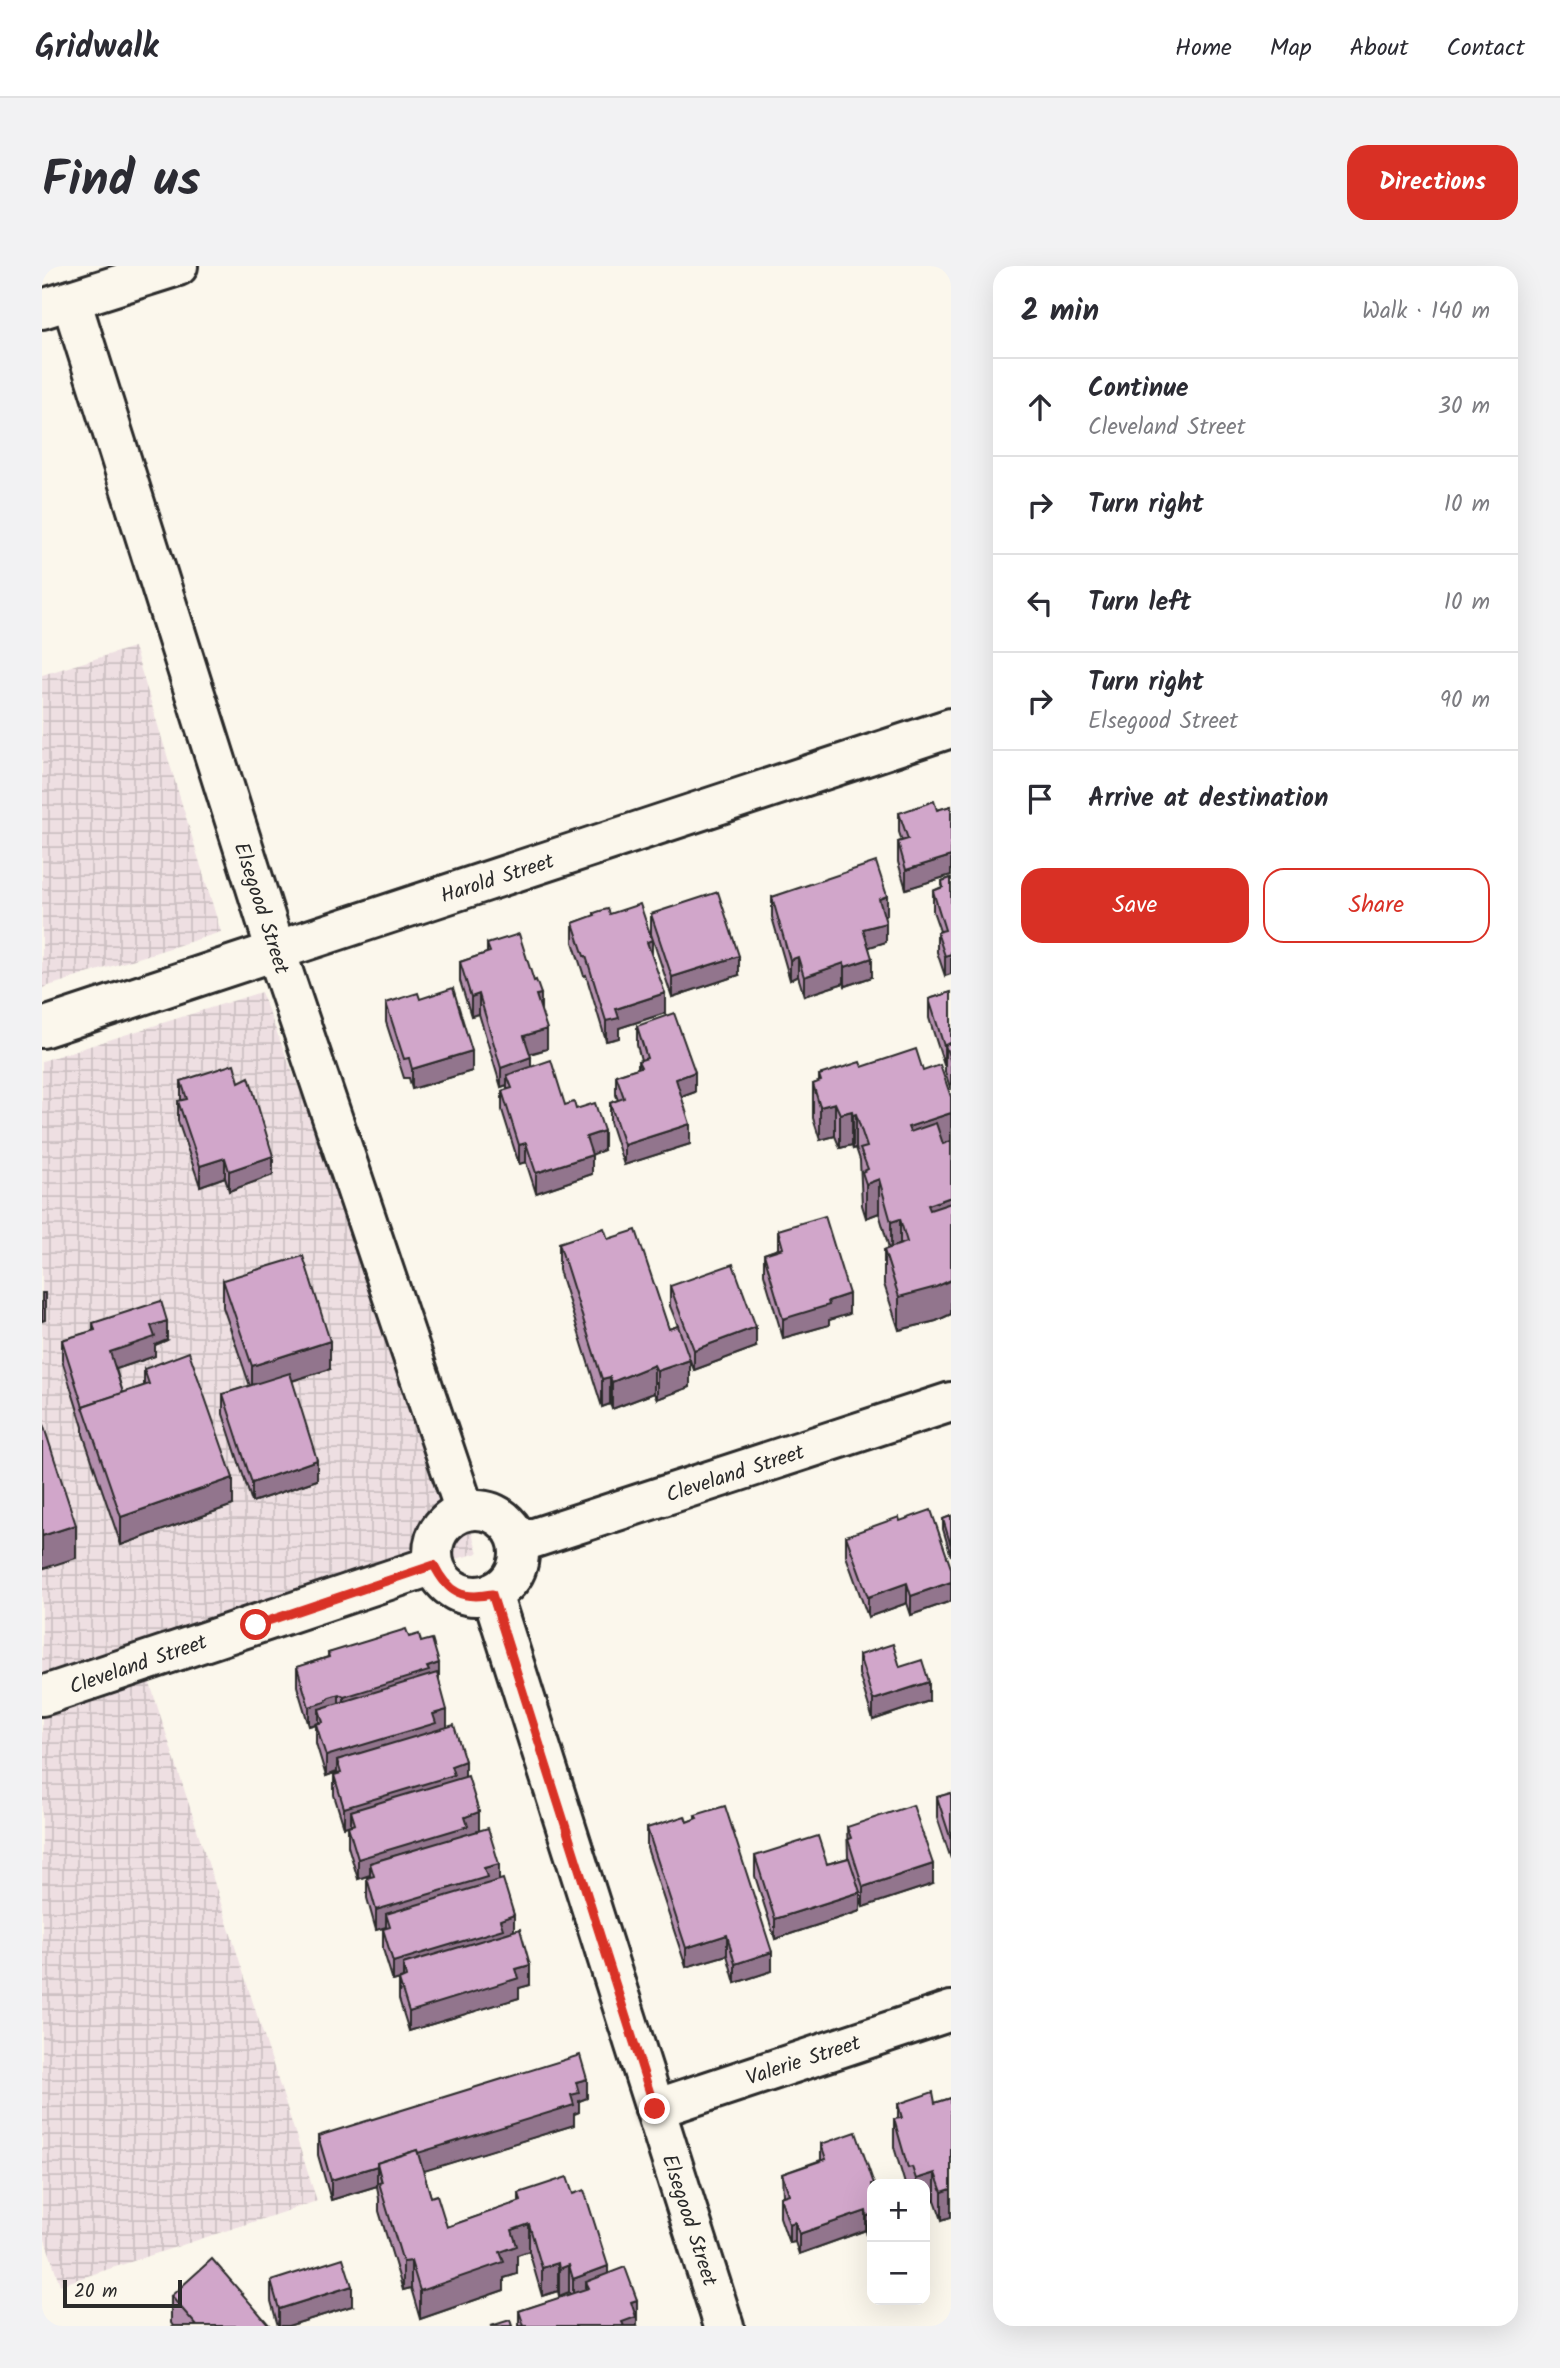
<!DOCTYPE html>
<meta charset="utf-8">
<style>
:root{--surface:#fff;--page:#f2f2f3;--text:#2b2b33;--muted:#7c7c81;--line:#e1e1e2;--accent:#d93025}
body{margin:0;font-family:Kalam,sans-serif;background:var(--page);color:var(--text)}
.controls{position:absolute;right:21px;bottom:21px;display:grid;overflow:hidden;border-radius:14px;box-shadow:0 7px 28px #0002}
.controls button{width:63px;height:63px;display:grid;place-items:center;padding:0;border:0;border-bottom:2px solid var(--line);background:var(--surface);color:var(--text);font:35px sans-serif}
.scale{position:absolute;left:21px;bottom:18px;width:119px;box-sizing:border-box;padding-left:7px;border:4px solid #2b2b2b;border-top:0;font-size:19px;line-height:24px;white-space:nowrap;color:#2b2b2b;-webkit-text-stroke:5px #fbf7ec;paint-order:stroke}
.stop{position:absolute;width:21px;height:21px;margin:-16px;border:5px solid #d93025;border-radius:50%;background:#fff}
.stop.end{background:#d93025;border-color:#fff;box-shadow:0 2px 7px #0008}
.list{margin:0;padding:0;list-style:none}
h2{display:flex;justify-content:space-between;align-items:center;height:91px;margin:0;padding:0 28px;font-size:30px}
h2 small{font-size:23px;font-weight:400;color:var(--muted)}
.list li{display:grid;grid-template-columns:46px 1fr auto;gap:21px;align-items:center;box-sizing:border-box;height:98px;padding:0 28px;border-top:2px solid var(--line)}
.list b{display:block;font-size:26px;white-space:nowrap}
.list p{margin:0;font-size:23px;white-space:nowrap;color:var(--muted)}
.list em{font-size:23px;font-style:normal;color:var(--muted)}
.actions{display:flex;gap:14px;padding:21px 28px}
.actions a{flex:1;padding:16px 0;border:2px solid var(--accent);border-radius:21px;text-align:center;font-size:24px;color:var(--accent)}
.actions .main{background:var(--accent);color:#fff}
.icon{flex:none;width:38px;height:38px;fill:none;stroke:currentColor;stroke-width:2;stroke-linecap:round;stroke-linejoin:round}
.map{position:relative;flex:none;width:909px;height:2060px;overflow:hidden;border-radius:21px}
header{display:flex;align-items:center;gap:42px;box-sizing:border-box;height:98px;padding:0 35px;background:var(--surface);border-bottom:2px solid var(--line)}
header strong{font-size:33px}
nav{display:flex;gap:38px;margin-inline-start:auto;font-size:24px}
.intro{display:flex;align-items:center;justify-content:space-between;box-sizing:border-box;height:168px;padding:0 42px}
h1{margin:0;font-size:49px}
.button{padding:18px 32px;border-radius:21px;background:var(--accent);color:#fff;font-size:24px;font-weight:700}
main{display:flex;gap:42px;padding:0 42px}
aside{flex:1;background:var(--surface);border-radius:21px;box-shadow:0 7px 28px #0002}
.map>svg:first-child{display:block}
.industrial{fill:url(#industrial-grid)}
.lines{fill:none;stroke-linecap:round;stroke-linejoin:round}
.street-casing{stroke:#2b2b2b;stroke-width:44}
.street{stroke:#fbf7ec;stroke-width:38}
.wall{fill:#b48fae;stroke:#2b2b2b;stroke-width:2}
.shaded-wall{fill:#92748d;stroke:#2b2b2b;stroke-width:2}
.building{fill:#d1a6ca;stroke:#2b2b2b;stroke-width:2}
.route{stroke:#d93025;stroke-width:9}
.labels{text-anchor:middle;stroke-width:7;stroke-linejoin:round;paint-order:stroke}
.street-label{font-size:21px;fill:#2b2b2b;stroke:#fbf7ec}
</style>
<header>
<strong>Gridwalk</strong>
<nav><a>Home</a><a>Map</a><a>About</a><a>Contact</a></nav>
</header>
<div class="intro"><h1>Find us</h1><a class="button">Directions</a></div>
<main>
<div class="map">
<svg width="909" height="2060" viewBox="0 0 909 2060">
<defs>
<pattern id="industrial-grid" width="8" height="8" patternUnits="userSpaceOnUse" patternTransform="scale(1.75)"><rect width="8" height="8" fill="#eedfe2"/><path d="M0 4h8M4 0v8" fill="none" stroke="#ccc0c2"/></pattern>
</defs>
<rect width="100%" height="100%" fill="#fbf7ec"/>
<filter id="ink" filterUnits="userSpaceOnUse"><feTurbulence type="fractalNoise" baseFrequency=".0143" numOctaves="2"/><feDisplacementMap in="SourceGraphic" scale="14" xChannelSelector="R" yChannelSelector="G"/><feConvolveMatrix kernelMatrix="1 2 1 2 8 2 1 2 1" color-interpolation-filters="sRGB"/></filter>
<g filter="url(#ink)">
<g class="industrial">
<path d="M92,381L179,666L0,722V409Z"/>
<path d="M219,726L423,1245L436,1287L392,1299L102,1399L275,1935L18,2019L0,1964V795Z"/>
</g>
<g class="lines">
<defs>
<g id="street">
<path d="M29,34L234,685L423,1245"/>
<path d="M0,43L136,0"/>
<path d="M0,762L909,462"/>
<circle cx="434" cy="1287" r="43"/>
<path d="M477,1277L909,1136"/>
<path d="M450,1328L682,2060"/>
<path d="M0,1430L392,1299"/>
<path d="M613,1843L909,1745"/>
</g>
</defs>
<use href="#street" class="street-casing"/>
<use href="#street" class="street"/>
</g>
<g class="wall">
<path d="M909,540V609L864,623L856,596V576L860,575L857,566V547L895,544Z"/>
<path d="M909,612L903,710L895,686V666L898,665L891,645V625L900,621V615Z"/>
<path d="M730,631L845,649L842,650L844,676L827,681L830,711L803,720L802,717L762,730L756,710L748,714L730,651Z"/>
<path d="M552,647L568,648L610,690L623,747L577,762V772L564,775L544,709L542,710L531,676V657L552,650Z"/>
<path d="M609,648L697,709L630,731L609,668Z"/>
<path d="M445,678L499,746L505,783L488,788L489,801L523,839L534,843L562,884L550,888V908L494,927L484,896L477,898L460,844V825L465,823V819L459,821L437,748L429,750L418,715V696L445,687Z"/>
<path d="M909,726V824L903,806V799H902L887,752V733Z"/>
<path d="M378,733L430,805L370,823L367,812H362L344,756V737Z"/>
<path d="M595,760L653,826L639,831L648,878L582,899L568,856V837L576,834L574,829V809L596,802V795L599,794L595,779Z"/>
<path d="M820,801L881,805L909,831V1048L894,1055L857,1064L842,1018V984L847,982L837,947L824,952L820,939L818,894L814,882L811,883L810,879L798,882L793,870L778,874L771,852V818L777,816V809Z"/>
<path d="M139,815L197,816L231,909L187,925L183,911L158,920L136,855V835H139Z"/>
<path d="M736,964L807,1048L787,1054V1059L741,1072L722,1008V988L736,983Z"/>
<path d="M566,973L627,1063L636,1060L628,1040V1020L714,1081L652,1104L648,1094V1121L615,1133L612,1127L570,1143L568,1138L560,1141L517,1004V977Z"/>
<path d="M181,1014L288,1103L250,1115L275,1214L210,1236L181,1148V1128L208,1120L181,1041Z"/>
<path d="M51,1057L125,1074L113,1079V1090L74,1103L81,1127L102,1120V1103L191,1239L79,1279L41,1168V1161L20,1094V1074L51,1065Z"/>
<path d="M909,1250V1290L901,1263V1253Z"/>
<path d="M858,1255L909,1302V1335L869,1349L865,1337L826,1351L804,1290V1270Z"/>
<path d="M367,1371L397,1414L405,1461L423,1511L437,1564L457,1614L488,1719L477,1722V1732L367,1765L357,1733V1714L361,1712L351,1715L341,1683V1663L344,1662V1661L334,1664L325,1632V1612L328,1611V1609L316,1613L306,1580V1560L309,1559L302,1561L292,1529V1509L295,1508V1506L284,1510L274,1477V1458L267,1460L255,1420V1401L286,1391V1387Z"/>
<path d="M817,1389L858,1401L887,1435L831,1454L817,1408Z"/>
<path d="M909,1527V1593L895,1551V1531Z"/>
<path d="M653,1549L730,1705L693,1717L685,1689L644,1701L605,1582V1562L645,1556L653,1553Z"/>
<path d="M805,1561L891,1618L821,1641L818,1631V1645L733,1673L713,1610V1590L785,1598L806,1592Z"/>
<path d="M545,1832L537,1835V1846L532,1848V1859L381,1905L389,1931L405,1961L477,1936V1927L531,1928L566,2008L595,2060H477V2045L528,2029L527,2026L517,2030L516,2025L500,2030L487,1985L475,1989V2008L462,2012V2024L378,2053L369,2022L361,2024L337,1945V1933L335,1920L289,1934L276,1889V1870Z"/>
<path d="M909,1832L900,1954L893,1934L883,1918H863L852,1881V1853H856V1838L893,1837Z"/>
<path d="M779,1878L830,1918V1968L825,1970L824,1964L757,1988L753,1976L747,1977L738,1951V1931L741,1930L740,1908L779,1894Z"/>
<path d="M229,2015L310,2040L246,2060H236L229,2035Z"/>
<path d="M129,2030L228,2060H131L129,2057Z"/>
</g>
<g class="shaded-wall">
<path d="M909,590V609L864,623V604Z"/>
<path d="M845,630V649L837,652V633Z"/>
<path d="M844,657V676L821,683V663Z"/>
<path d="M610,674V694L605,676Z"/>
<path d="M909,688V708L903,710V690Z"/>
<path d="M697,690V709L630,731V711Z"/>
<path d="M756,691V710L748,714V694Z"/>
<path d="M830,692V711L803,720V701Z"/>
<path d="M802,697V717L762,730V711Z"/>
<path d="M623,727V747L577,762V772L564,775V755L574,743Z"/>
<path d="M437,728V748L429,750V731Z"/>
<path d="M499,728V748L494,729Z"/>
<path d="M505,763V783L482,789V770Z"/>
<path d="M903,779V799H902V780Z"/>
<path d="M430,785V805L370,823V803Z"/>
<path d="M489,791V811L465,809V819L459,821V802Z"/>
<path d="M653,806V826L634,833V813Z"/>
<path d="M793,837V870L778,874V841Z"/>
<path d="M810,845V879L798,882V848Z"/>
<path d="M909,847V880L866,895V861Z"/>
<path d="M814,848V882L811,883V849Z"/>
<path d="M648,858V878L582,899V879Z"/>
<path d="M562,865V884L544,891V871Z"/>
<path d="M484,877V896L477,898V879Z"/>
<path d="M550,889V908L494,927V907Z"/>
<path d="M231,890V909L187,925V905Z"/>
<path d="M183,892V911L158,920V900Z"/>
<path d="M837,913V947L824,952V918Z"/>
<path d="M909,931V965L886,972V939Z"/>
<path d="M858,953V987L849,989V956Z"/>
<path d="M909,1014V1048L894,1055L857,1064V1031Z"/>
<path d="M0,1027H3V1054L0,1055Z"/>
<path d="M807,1028V1048L787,1054V1059L741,1072V1053L786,1035Z"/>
<path d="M125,1055V1074L113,1079V1090L68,1105V1086L109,1060Z"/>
<path d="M714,1061V1081L652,1104V1084Z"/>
<path d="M288,1075V1103L210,1127V1100Z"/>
<path d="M648,1094V1121L615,1133V1105Z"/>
<path d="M612,1099V1127L570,1143V1116Z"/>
<path d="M568,1111V1138L560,1141V1113Z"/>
<path d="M275,1194V1214L210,1236V1217Z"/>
<path d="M191,1212V1239L79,1279V1251Z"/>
<path d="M34,1259V1292L0,1303V1270Z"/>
<path d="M909,1316V1335L869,1349V1330Z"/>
<path d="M865,1317V1337L826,1351V1331Z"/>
<path d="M397,1397V1417L302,1450V1431Z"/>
<path d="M887,1416V1435L831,1454V1434Z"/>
<path d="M297,1428V1447L277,1443V1457L267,1460V1441L287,1431Z"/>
<path d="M405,1444V1463L295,1494V1506L284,1510V1490L391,1448Z"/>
<path d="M423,1495V1515L309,1545V1559L302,1561V1542L409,1500Z"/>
<path d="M437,1546V1566L328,1597V1609L316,1613V1593L423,1551Z"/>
<path d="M457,1598V1617L344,1648V1661L334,1664V1644L442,1602Z"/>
<path d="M891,1598V1618L821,1641V1621Z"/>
<path d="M818,1626V1645L733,1673V1653Z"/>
<path d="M472,1649V1669L361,1698V1712L351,1715V1696L458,1654Z"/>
<path d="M685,1669V1689L644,1701V1682Z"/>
<path d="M730,1686V1705L693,1717V1698Z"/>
<path d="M488,1699V1719L477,1722V1732L367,1765V1746L474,1703Z"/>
<path d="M545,1813V1832L537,1835V1846L532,1848V1859L340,1918L336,1900L529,1829L534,1816Z"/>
<path d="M335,1900V1920L289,1934V1914Z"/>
<path d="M893,1907V1934L883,1938V1918H874V1913Z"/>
<path d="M909,1923V1951L900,1954V1926Z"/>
<path d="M824,1945V1964L757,1988V1968Z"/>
<path d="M830,1949V1968L825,1970V1950Z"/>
<path d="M753,1956V1976L747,1977V1958Z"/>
<path d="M487,1958V1985L475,1989V2008L462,2012V2024L378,2053V2025L458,1986L470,1964Z"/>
<path d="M369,1995V2022L361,2024V1996Z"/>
<path d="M516,1997V2025L500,2030V2002Z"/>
<path d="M527,1999V2026L517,2030V2003Z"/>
<path d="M566,2000V2028L547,2022L544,2016V2035L531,2040V2013Z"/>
<path d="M310,2020V2040L246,2060H237V2043Z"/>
<path d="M595,2034V2060H580V2056L589,2036Z"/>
</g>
<g class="building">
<path d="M892,535L895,544L909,540V590L864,604L856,576L866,573L857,547Z"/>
<path d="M834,596L845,630L837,633L844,657L821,663L830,692L803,701L802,697L762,711L756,691L748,694L730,631Z"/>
<path d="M909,612V688L903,690L895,666L903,664L891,625L901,621L900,615Z"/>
<path d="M676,626L697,690L630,711L609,648Z"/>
<path d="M598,638L610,674L605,676L623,727L574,743L577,752L564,755L544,690H542L531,657L553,649L552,647L558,645L566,643L568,648Z"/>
<path d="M477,668L492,715L494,714L499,728L494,729L505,763L482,770L489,791L459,802L437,728L429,731L418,696L448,686L445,678Z"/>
<path d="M411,722L430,785L370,803L367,792L362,793L344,737L376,727L378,733Z"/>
<path d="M909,726V777L902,780L887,733Z"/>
<path d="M632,747L653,806L634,813L648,858L582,879L568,837L582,832L574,809L599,801L596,795L605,792L595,760Z"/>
<path d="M909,777V796L903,779Z"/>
<path d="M874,783L881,805L898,799L909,831V847L866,861L868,866L894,857L901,878L909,875V931L886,939L888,944L909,937V1014L894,1021L857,1031L842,984L865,976L858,953L849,956L837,913L824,918L820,906L826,903L818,883L825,881L814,848L811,849L810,845L798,848L793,837L778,841L771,818L779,815L777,809L818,796L820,801Z"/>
<path d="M509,794L523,839L532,836L534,843L553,837L562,865L544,871L550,889L494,907L484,877L477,879L460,825L470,822L465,809Z"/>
<path d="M192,798L197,816L207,811L231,890L187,905L183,892L158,900L136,835L145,833L139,815Z"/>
<path d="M783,950L807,1028L786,1035L787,1039L741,1053L722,988L741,982L736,964Z"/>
<path d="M562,962L566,973L594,964L627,1063L636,1060L648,1094L615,1105L612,1099L570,1116L568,1111L560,1113L517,977Z"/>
<path d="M261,990L288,1075L210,1100L181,1014Z"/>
<path d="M691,998L714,1061L652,1084L628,1020Z"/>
<path d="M119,1035L125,1055L109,1060L113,1071L68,1086L81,1127L41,1140L42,1144L20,1074L53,1064L51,1057Z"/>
<path d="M147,1086L191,1212L79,1251L41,1140L107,1118L102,1103Z"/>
<path d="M248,1107L275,1194L210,1217L181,1128Z"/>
<path d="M0,1155L34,1259L0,1270Z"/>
<path d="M889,1244L909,1302V1316L869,1330L865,1317L826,1331L804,1270L857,1251L858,1255Z"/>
<path d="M909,1250V1280L901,1253Z"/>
<path d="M364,1363L367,1371L377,1368L379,1376L390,1373L397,1397L385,1401L387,1405L302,1431L297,1428L287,1431L283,1436L267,1441L255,1401L287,1391L286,1387Z"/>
<path d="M851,1378L858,1401L880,1394L887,1416L831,1434L817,1389Z"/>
<path d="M395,1407L405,1444L391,1448L394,1457L284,1490L274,1458L281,1456L277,1443Z"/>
<path d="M412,1459L423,1495L409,1500L412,1509L302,1542L292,1509L299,1507L295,1494Z"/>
<path d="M426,1510L437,1546L423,1551L426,1560L316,1593L306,1560L313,1558L309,1545Z"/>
<path d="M909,1527V1574L895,1531Z"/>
<path d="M871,1539L891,1598L821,1621L806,1573L809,1572L805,1561Z"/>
<path d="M683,1540L730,1686L693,1698L685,1669L644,1682L605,1562L643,1550L645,1556L655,1552L653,1549Z"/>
<path d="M446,1562L457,1598L442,1602L445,1611L334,1644L325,1612L332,1610L328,1597Z"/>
<path d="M776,1570L785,1598L807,1592L818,1626L733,1653L713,1590Z"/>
<path d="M461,1613L472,1649L458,1654L461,1663L351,1696L341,1663L348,1661L344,1648Z"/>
<path d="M478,1663L488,1699L474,1703L477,1712L367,1746L357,1714L364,1711L361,1698Z"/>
<path d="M538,1789L545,1813L534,1816L537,1827L529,1829L532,1839L376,1887L375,1884L335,1897V1900L289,1914L276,1870Z"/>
<path d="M891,1826L893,1837L909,1832V1923L900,1926L893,1907L874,1913L870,1901L866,1902L852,1853L860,1852L856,1838Z"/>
<path d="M814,1866L832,1918H830V1949L825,1950L824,1945L757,1968L753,1956L747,1958L738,1931L747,1928L740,1908L784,1893L779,1878Z"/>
<path d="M375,1884L389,1931L395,1929L405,1961L479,1935L477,1927L525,1911L531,1928L542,1924L566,2000L531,2013L527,1999L517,2003L516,1997L500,2002L487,1958L470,1964L475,1980L458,1986L462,1996L378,2025L369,1995L361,1996L337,1917L340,1916L335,1897Z"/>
<path d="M301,1992L310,2020L237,2043L229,2015Z"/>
<path d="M170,1993L228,2060H155L129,2030Z"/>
<path d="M583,2001L595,2034L589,2036L594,2051L580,2056L582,2060H482L477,2045L547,2022L544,2016Z"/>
<path d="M468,2054L470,2060H449Z"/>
</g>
</g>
<g class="lines" filter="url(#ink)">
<path class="route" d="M214,1359L392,1299C406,1327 420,1334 450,1328L613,1843"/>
</g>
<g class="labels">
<g class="street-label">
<text transform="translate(455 612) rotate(-18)" y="7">Harold Street</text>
<text transform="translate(220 642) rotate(72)" y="7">Elsegood Street</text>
<text transform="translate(693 1207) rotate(-18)" y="7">Cleveland Street</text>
<text transform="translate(96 1398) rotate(-19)" y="7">Cleveland Street</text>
<text transform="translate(761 1794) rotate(-18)" y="7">Valerie Street</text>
<text transform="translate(648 1954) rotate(72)" y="7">Elsegood Street</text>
</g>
</g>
</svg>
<div class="controls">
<button>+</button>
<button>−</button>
</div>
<div class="scale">20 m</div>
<div class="stop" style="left:214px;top:1359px"></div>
<div class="stop end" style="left:613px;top:1843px"></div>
</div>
<aside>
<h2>2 min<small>Walk · 140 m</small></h2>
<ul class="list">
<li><svg class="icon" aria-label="ahead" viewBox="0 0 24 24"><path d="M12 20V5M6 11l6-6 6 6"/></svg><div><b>Continue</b><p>Cleveland Street</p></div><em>30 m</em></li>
<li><svg class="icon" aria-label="right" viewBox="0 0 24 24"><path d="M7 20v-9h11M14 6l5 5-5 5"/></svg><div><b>Turn right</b></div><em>10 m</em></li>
<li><svg class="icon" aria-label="left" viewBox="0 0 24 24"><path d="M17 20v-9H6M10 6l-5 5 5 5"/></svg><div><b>Turn left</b></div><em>10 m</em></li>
<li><svg class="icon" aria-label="right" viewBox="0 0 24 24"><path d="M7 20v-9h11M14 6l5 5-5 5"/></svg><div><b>Turn right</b><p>Elsegood Street</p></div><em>90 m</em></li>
<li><svg class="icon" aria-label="arrive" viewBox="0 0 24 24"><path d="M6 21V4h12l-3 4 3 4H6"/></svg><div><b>Arrive at destination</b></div></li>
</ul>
<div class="actions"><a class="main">Save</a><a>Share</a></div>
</aside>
</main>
